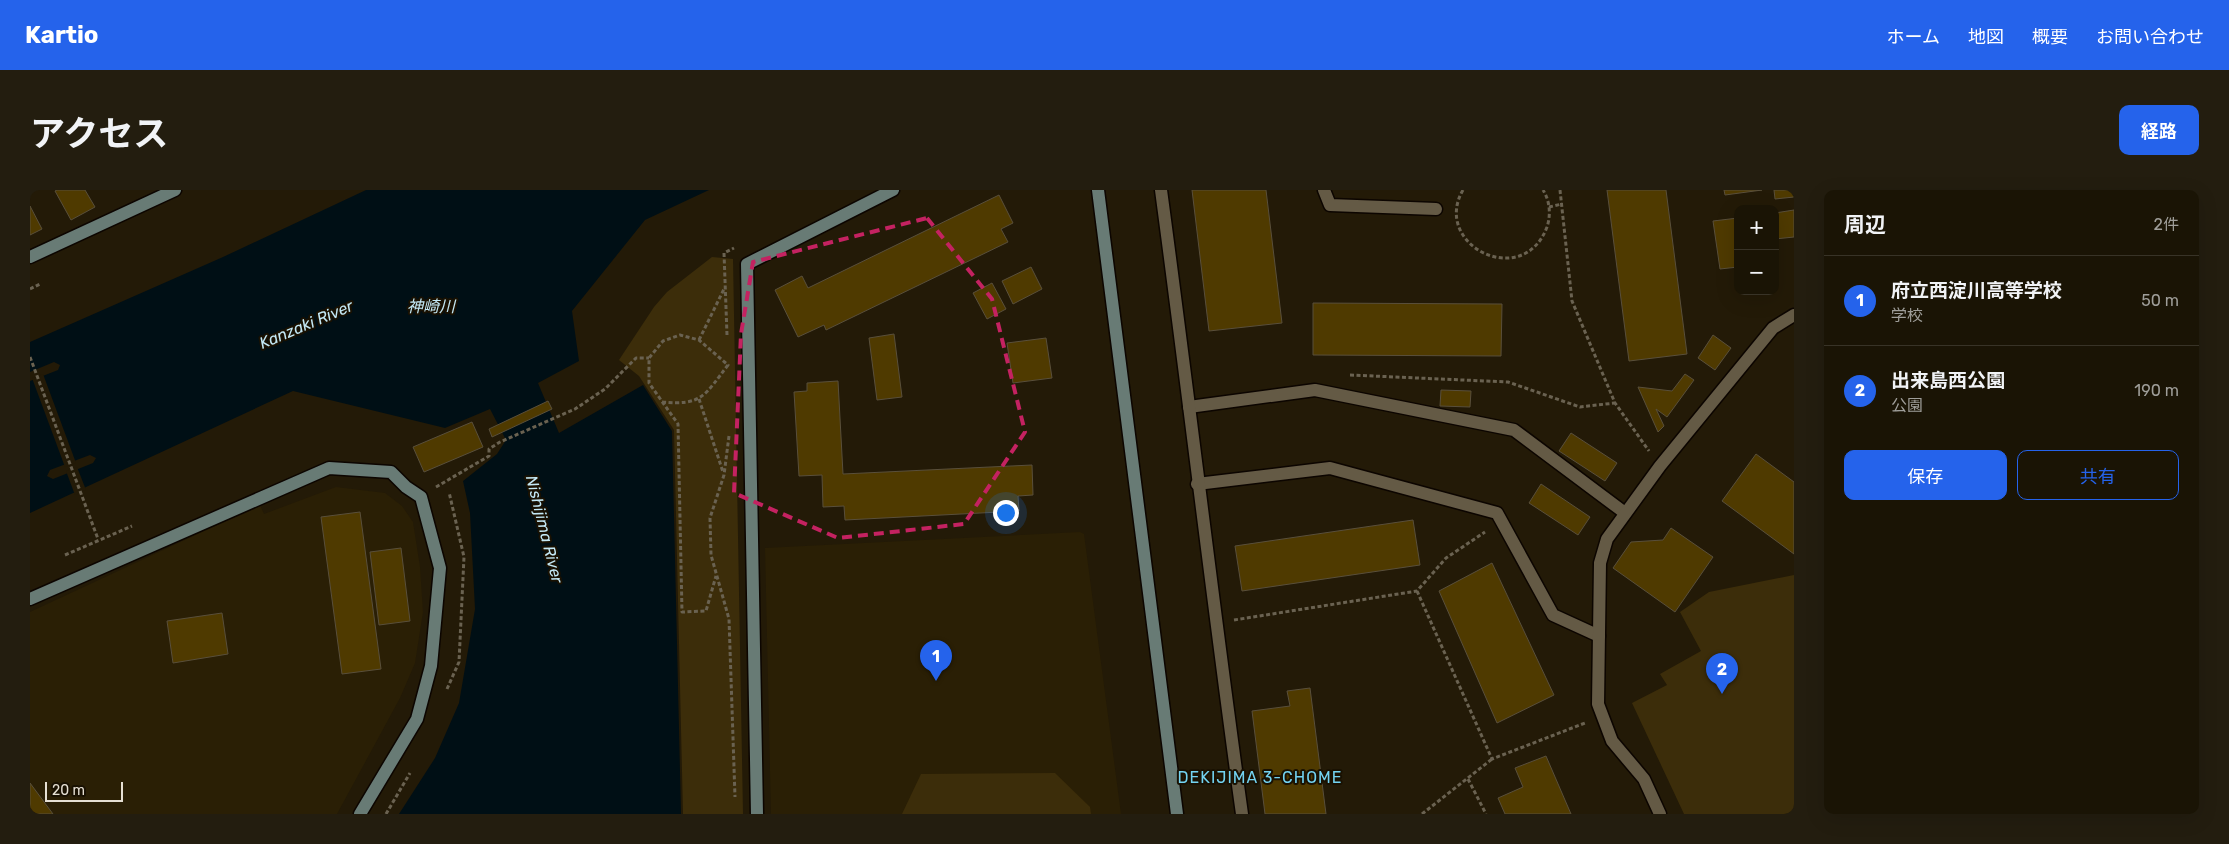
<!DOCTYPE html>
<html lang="ja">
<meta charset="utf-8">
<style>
:root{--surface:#1a1405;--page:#231d0f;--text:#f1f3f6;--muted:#9f9e9a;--line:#383327;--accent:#2563eb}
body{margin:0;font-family:Rubik,"Noto Sans JP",sans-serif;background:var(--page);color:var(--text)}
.controls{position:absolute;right:15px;top:15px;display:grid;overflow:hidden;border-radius:10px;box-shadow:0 5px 20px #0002}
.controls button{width:45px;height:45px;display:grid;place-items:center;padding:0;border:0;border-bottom:1px solid var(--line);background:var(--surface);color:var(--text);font:25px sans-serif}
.scale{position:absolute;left:15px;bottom:12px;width:78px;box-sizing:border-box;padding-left:5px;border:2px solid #e5dfd3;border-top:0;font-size:14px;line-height:18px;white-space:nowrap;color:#e5dfd3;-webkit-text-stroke:4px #191102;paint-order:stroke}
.you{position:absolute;left:975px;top:322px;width:18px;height:18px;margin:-12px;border:4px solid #fff;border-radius:50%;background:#1a73e8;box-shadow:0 0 0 8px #1a73e833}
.badge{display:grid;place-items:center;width:32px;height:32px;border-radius:50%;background:var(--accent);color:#fff;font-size:16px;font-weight:700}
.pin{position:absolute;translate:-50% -41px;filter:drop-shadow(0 1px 2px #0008)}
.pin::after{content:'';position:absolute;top:26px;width:18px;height:15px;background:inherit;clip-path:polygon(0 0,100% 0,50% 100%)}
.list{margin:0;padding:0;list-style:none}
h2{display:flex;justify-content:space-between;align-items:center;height:65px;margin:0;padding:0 20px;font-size:21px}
h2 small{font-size:16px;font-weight:400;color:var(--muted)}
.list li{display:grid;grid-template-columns:32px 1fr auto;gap:15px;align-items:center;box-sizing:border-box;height:90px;padding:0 20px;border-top:1px solid var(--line)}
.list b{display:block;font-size:19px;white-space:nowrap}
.list p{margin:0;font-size:16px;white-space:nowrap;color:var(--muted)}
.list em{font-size:16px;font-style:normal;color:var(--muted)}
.actions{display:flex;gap:10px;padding:15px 20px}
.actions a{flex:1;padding:11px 0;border:1px solid var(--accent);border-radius:10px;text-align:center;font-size:18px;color:var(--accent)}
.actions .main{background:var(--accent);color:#fff}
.map{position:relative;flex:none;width:1764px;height:624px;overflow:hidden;border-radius:10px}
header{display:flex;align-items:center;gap:30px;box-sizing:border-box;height:70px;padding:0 25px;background:var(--accent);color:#fff}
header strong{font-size:24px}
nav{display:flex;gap:28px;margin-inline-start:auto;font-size:18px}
.intro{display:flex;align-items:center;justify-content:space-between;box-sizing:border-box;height:120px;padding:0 30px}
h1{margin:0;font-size:35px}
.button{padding:12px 22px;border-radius:10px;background:var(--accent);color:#fff;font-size:18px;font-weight:700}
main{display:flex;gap:30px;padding:0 30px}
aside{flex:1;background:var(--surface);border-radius:10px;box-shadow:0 5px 20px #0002}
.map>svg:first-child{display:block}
.built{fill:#2a1f05}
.green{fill:#3c2d0a}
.water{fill:#000f15;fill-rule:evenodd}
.pier{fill:#231a07}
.building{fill:#4f3a00;stroke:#594f3b}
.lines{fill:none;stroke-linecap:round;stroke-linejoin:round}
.lane-casing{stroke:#0c0500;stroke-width:15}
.street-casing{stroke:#0c0500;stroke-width:15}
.secondary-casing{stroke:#0c0500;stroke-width:15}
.path{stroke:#6a6251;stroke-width:3;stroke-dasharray:4 2.5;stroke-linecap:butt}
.lane{stroke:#645a45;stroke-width:12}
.street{stroke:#645a45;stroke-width:12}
.secondary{stroke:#687b75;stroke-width:12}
.marked{fill:none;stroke:#c42261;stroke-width:4;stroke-dasharray:10 6;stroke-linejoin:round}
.labels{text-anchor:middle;stroke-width:4;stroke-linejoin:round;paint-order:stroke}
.water-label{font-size:16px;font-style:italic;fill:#c4e9f6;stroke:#191102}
.neighbourhood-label{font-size:16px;letter-spacing:1px;fill:#73d3f1;stroke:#191102}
</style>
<header>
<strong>Kartio</strong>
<nav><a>ホーム</a><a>地図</a><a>概要</a><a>お問い合わせ</a></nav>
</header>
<div class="intro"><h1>アクセス</h1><a class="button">経路</a></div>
<main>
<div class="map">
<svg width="1764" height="624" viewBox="0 0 1764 624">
<rect width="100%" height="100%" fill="#231a07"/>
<g class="built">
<path d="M306,297L355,303L372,316L383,332L390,377L393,422L385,473L370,508L307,624H0V422L230,315L234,324Z"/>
<path d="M1050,342L1054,344L1091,624H741L735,358Z"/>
</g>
<g class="green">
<path d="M682,67L703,69L713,624H653L644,240L609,186L589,170L624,117L637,102Z"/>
<path d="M1764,385V624H1654L1602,513L1637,495L1630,484L1671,461L1650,422L1679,402Z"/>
<path d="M1025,583L1060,617L1061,624H872L891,584Z"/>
</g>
<path class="water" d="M336,0H679L615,30L542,121L549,171L508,193L529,243L613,195L642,241L651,624H369L405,568L429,513L445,419L440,323L433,291L467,264L476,250L460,219L415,238L263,201L0,323V191L28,180L30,175L24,172L0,182V152L193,67ZM60,265L66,268L63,273L23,289L17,286L20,280Z"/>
<g class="pier">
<path d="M13,184L46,273L35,277L2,188Z"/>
<path d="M47,277L56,300L45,305L36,281Z"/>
</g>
<g class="building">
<path d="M27,0H55L65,17L41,30L25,1Z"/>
<path d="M1162,0H1236L1252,133L1179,141Z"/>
<path d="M1577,0H1636L1657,164L1599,171Z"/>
<path d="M1694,0H1732L1695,5Z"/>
<path d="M1744,0H1764V7L1745,9Z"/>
<path d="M969,5L983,33L971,39L978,52L796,140L794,135L768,147L745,100L772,86L778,98Z"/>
<path d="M0,16L12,39L0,45Z"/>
<path d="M1764,20V47L1745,49V23Z"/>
<path d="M1708,28V77L1690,79L1683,31Z"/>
<path d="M1001,77L1012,99L983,114L972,91Z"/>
<path d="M962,93L976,119L957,129L943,103Z"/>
<path d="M1283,113L1472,114L1471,166L1283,165Z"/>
<path d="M864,144L872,207L847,210L839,148Z"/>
<path d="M1683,145L1701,158L1685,180L1668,168Z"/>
<path d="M1016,148L1022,188L983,193L977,153Z"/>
<path d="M1655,184L1664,190L1637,227L1626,219L1634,236L1628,242L1608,197L1642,201Z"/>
<path d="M808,191L813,284L1002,275L1003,305L988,306L989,321L815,330L814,316L793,317L792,285L769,286L764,202L777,201V193Z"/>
<path d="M1411,200L1441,201L1440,217L1410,216Z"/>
<path d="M518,211L522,219L462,247L459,239Z"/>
<path d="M442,232L453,257L394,282L383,257Z"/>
<path d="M1541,243L1587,273L1575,291L1529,261Z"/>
<path d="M1726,264L1764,292V364L1692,311Z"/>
<path d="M1511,294L1560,327L1548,345L1499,313Z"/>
<path d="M330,322L351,479L312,484L291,327Z"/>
<path d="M1383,330L1390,375L1212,401L1205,356Z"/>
<path d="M1641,338L1683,367L1645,422L1583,378L1601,352L1633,350Z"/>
<path d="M371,358L380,431L349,435L340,362Z"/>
<path d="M1462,373L1524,505L1467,533L1409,401Z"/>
<path d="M192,423L198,464L143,473L137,431Z"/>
<path d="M1280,498L1296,624H1235L1222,521L1260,516L1257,501Z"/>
<path d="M1516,566L1541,624H1475L1468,608L1493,597L1485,578Z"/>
<path d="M0,593L23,624H0Z"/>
</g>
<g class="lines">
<defs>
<g id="lane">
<path d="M1294,0L1300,15L1406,19"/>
<path d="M1159,217L1285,200L1484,240L1595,323"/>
<path d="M1167,294L1300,278L1467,323L1523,425L1569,446"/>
<path d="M1630,624L1614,589L1582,551L1568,514L1570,373L1577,349L1630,276L1743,138L1764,125"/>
</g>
<path id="street" d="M1131,0C1159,208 1183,416 1212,624"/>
<g id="secondary">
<path d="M1068,0L1147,624"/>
<path d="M0,67L145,0"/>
<path d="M0,409L299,278L361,282L376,297L391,307L410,378L401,476L387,529L330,624"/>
<path d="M727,624L717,74L863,0"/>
</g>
</defs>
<use href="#lane" class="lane-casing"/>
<use href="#street" class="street-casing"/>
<use href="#secondary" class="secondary-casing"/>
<g class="path">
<path d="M1433,0C1401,55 1493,101 1517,37C1521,25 1520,11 1513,0"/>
<path d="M1530,0L1542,111L1585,213L1619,261"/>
<path d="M1519,17L1532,14"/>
<path d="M0,99L10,94"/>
<path d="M697,145L694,63L704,58"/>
<path d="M669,150L694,99"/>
<path d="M0,167L68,349"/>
<path d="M1320,185L1478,192L1550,217L1585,213"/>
<path d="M669,209L693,282"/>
<path d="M632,212C672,216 675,205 698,175L669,150L650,145L633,151L619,168V193L648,234L652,422L676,421L686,386"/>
<path d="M699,246L694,285L680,328L681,365L699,429L705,607"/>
<path d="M406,297L459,266V259L470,252L545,219L575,199L606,168H619"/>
<path d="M35,365L102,336"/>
<path d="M1387,401L1462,569L1555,533"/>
<path d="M1204,430L1387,401L1416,368L1455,342"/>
<path d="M417,499L429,472L434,367L419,302"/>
<path d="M1438,589L1456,624"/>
<path d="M356,624L380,583"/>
<path d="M1392,624L1462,569"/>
</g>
<use href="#lane" class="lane"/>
<use href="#street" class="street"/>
<use href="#secondary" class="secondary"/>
</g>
<path class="marked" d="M897,28L962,109L995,242L934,334L808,348L704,303L711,144L723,72Z"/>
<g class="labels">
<g class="water-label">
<text x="401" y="122">神崎川</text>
<text transform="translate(276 134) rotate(-23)" y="6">Kanzaki River</text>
<text transform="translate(515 339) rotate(76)" y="6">Nishijima River</text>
</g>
<g class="neighbourhood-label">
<text x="1230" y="593">DEKIJIMA 3-CHOME</text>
</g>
</g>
</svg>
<div class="controls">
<button>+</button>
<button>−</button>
</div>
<div class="scale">20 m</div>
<div class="you"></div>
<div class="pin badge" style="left:906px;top:491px">1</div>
<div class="pin badge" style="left:1692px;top:504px">2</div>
</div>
<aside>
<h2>周辺<small>2件</small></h2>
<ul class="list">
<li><span class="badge">1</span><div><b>府立西淀川高等学校</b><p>学校</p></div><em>50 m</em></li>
<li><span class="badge">2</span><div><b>出来島西公園</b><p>公園</p></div><em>190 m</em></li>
</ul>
<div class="actions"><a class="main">保存</a><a>共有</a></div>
</aside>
</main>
